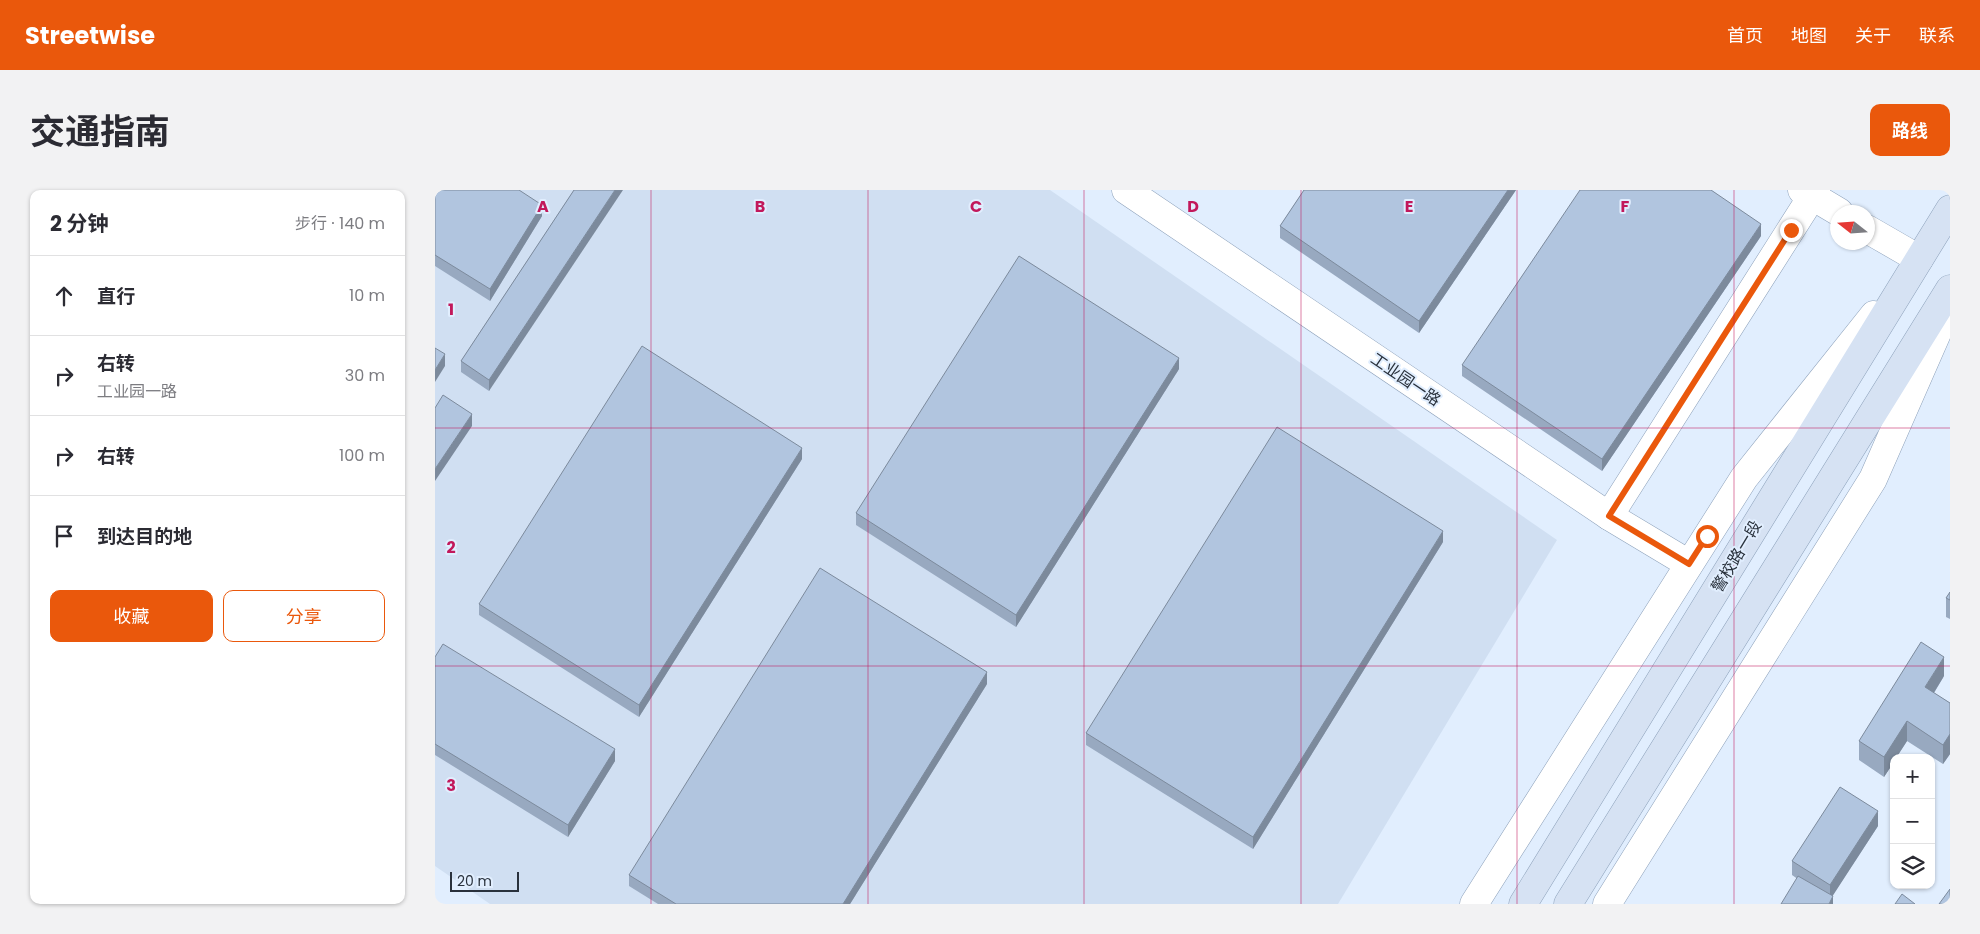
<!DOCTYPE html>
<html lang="zh">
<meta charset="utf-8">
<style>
:root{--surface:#fff;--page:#f2f2f3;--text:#2b2b33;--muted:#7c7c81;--line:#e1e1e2;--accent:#ea580c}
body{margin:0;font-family:Poppins,"Noto Sans SC",sans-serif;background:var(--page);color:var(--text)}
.controls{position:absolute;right:15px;bottom:15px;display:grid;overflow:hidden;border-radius:10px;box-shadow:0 1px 4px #0004}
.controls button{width:45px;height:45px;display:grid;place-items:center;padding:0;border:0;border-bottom:1px solid var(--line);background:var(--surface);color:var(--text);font:25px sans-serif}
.compass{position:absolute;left:1395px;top:15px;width:45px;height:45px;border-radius:50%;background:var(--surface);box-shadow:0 1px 4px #0004;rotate:287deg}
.scale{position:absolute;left:15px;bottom:12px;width:69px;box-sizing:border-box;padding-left:5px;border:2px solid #29313c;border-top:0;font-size:14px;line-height:18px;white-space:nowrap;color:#29313c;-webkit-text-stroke:4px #e1eefe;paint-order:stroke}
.stop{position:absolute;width:15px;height:15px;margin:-11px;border:4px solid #ea580c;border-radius:50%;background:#fff}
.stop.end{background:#ea580c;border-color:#fff;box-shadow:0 1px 5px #0008}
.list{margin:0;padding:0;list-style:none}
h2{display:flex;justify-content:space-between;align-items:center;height:65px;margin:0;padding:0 20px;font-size:21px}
h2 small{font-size:16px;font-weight:400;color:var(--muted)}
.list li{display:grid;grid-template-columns:32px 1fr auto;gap:15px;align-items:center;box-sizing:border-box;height:80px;padding:0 20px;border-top:1px solid var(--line)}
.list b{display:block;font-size:19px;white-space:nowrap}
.list p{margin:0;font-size:16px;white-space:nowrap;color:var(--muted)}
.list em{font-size:16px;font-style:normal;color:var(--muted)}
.actions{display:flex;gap:10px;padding:15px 20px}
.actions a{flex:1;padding:11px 0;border:1px solid var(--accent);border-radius:10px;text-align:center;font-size:18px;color:var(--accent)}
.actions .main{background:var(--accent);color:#fff}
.icon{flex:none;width:28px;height:28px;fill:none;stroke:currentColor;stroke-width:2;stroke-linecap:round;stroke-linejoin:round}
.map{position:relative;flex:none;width:1515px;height:714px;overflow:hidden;border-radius:10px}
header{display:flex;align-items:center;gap:30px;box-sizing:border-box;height:70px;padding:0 25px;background:var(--accent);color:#fff}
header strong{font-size:24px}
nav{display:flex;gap:28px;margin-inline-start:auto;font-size:18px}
.intro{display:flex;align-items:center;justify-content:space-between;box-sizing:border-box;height:120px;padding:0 30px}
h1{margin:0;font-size:35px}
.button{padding:12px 22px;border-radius:10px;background:var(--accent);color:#fff;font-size:18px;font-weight:700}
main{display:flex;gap:30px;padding:0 30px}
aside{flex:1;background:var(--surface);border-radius:10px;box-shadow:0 1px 4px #0004}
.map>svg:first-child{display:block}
.built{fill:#d0dff2}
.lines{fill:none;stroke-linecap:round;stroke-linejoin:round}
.minor-casing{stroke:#8da1ba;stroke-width:29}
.tertiary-casing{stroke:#8da1ba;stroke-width:29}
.secondary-casing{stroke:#8da1ba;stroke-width:29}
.minor{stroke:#fff;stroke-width:28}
.tertiary{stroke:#fff;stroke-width:28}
.secondary{stroke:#d6e2f3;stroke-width:28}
.wall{fill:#98a9c0}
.shaded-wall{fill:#7c8a9c}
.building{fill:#b1c5df;stroke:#7c8a9c}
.route{stroke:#ea580c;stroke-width:6}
.grid{fill:none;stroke:#c2185b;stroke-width:1;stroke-opacity:0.55}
.labels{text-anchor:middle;stroke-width:4;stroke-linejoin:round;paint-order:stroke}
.street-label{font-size:16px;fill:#29313c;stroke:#e1eefe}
.grid-label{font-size:16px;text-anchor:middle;font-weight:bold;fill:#c2185b;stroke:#e1eefe;stroke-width:4;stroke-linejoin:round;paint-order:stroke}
</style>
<header>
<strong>Streetwise</strong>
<nav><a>首页</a><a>地图</a><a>关于</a><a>联系</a></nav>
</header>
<div class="intro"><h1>交通指南</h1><a class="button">路线</a></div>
<main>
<aside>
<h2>2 分钟<small>步行 · 140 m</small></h2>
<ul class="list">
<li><svg class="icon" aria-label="ahead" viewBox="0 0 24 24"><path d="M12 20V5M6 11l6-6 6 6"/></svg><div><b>直行</b></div><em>10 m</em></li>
<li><svg class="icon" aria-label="right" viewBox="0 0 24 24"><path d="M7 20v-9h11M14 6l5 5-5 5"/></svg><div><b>右转</b><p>工业园一路</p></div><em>30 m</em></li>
<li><svg class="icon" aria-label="right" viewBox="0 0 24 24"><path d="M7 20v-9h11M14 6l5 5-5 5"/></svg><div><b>右转</b></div><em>100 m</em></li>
<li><svg class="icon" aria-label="arrive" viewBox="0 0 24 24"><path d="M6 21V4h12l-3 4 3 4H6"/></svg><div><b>到达目的地</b></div></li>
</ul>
<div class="actions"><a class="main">收藏</a><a>分享</a></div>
</aside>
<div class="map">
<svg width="1515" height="714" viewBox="0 0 1515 714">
<rect width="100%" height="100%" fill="#e1eefe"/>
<path class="built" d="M0,0H615L1122,350L903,714H55L0,676Z"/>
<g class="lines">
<defs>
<g id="minor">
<path d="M691,0L1174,326L1254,374"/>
<path d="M1367,0L1404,22"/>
<path d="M1432,39L1484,69"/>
<path d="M1174,326L1381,0"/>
</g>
<g id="tertiary">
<path d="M1039,714L1309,288L1439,125"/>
<path d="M1172,714L1438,289L1513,118"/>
</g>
<g id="secondary">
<path d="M1088,714L1515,19"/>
<path d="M1133,714L1515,99"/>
</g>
</defs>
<use href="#minor" class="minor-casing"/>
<use href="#tertiary" class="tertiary-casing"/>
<use href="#secondary" class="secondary-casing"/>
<use href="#minor" class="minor"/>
<use href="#tertiary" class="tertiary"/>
<use href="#secondary" class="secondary"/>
</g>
<g class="wall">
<path d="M0,0L107,26L55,111L0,76Z"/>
<path d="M139,0L54,201L26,182V171Z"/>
<path d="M869,0H1081L984,143L845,48V36Z"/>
<path d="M1326,46L1167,281L1027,186V175Z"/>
<path d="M744,179L581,437L421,335V323Z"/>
<path d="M367,269L204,527L44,425V414Z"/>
<path d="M1008,352L818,659L651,555V543Z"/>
<path d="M1515,402V429L1511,427V408Z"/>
<path d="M0,467L180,571L133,647L0,565Z"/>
<path d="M1509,486L1499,503L1515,513V564L1508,574L1472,551L1449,587L1424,570V551Z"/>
<path d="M552,494L415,714H223L194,696V685Z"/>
<path d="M1443,636L1397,706L1398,714L1357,685V671Z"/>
</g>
<g class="shaded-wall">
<path d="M180,0H188L54,201V190Z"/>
<path d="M1073,0H1081L984,143V131Z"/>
<path d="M107,15V26L55,111V99Z"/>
<path d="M1326,34V46L1167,281V269Z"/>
<path d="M10,164V176L0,192V180Z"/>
<path d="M744,168V179L581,437V425Z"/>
<path d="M37,224V236L0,291V279Z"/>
<path d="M367,258V269L204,527V515Z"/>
<path d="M1008,341V352L818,659V647Z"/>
<path d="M1509,467V486L1490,517V497Z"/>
<path d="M552,482V494L415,714H408Z"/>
<path d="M1472,531V551L1461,568H1459V572L1449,587V567Z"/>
<path d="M1515,544V564L1508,574V555Z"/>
<path d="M180,559V571L133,647V635Z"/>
<path d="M1443,621V636L1395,710V695Z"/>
<path d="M1398,706V714H1394Z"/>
</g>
<g class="building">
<path d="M0,0H84L107,15L55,99L0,65Z"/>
<path d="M139,0H180L54,190L26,171Z"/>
<path d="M869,0H1073L984,131L845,36Z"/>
<path d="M1145,0H1276L1326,34L1167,269L1027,175Z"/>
<path d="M584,66L744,168L581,425L421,323Z"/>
<path d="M207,156L367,258L204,515L44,414Z"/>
<path d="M0,158L10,164L0,180Z"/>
<path d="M8,205L37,224L0,279V218Z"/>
<path d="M842,237L1008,341L818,647L651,543Z"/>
<path d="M385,378L552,482L408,714H241L194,685Z"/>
<path d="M1515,402V410L1511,408Z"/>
<path d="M1486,452L1509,467L1490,497L1515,513V544L1508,555L1472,531L1449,567L1424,551Z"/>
<path d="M8,454L180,559L133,635L0,554V467Z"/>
<path d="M1405,597L1443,621L1395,695L1357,671Z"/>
<path d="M1363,686L1398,706L1394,714H1346Z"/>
<path d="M1515,699V714H1504Z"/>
<path d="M1467,704L1480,714H1460Z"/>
</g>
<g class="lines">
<path class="route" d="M1272,346L1254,374L1174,326L1356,40"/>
</g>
<path class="grid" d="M216,0V714M433,0V714M649,0V714M866,0V714M1082,0V714M1299,0V714M0,238H1515M0,476H1515"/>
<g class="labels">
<g class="street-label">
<text transform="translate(971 189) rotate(34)" y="6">工业园一路</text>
<text transform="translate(1301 366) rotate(-59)" y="6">警校路一段</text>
</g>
</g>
<g class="grid-label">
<text x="108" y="22">A</text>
<text x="325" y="22">B</text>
<text x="541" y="22">C</text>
<text x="758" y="22">D</text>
<text x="974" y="22">E</text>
<text x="1190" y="22">F</text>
<text x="16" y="125">1</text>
<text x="16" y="363">2</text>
<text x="16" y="601">3</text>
</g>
</svg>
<div class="controls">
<button>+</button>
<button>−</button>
<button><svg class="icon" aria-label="layers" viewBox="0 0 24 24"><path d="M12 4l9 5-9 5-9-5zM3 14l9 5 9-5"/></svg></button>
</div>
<svg class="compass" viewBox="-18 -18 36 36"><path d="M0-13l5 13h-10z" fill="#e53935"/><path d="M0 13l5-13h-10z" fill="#7c7c81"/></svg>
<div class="scale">20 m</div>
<div class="stop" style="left:1272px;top:346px"></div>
<div class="stop end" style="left:1356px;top:40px"></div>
</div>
</main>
